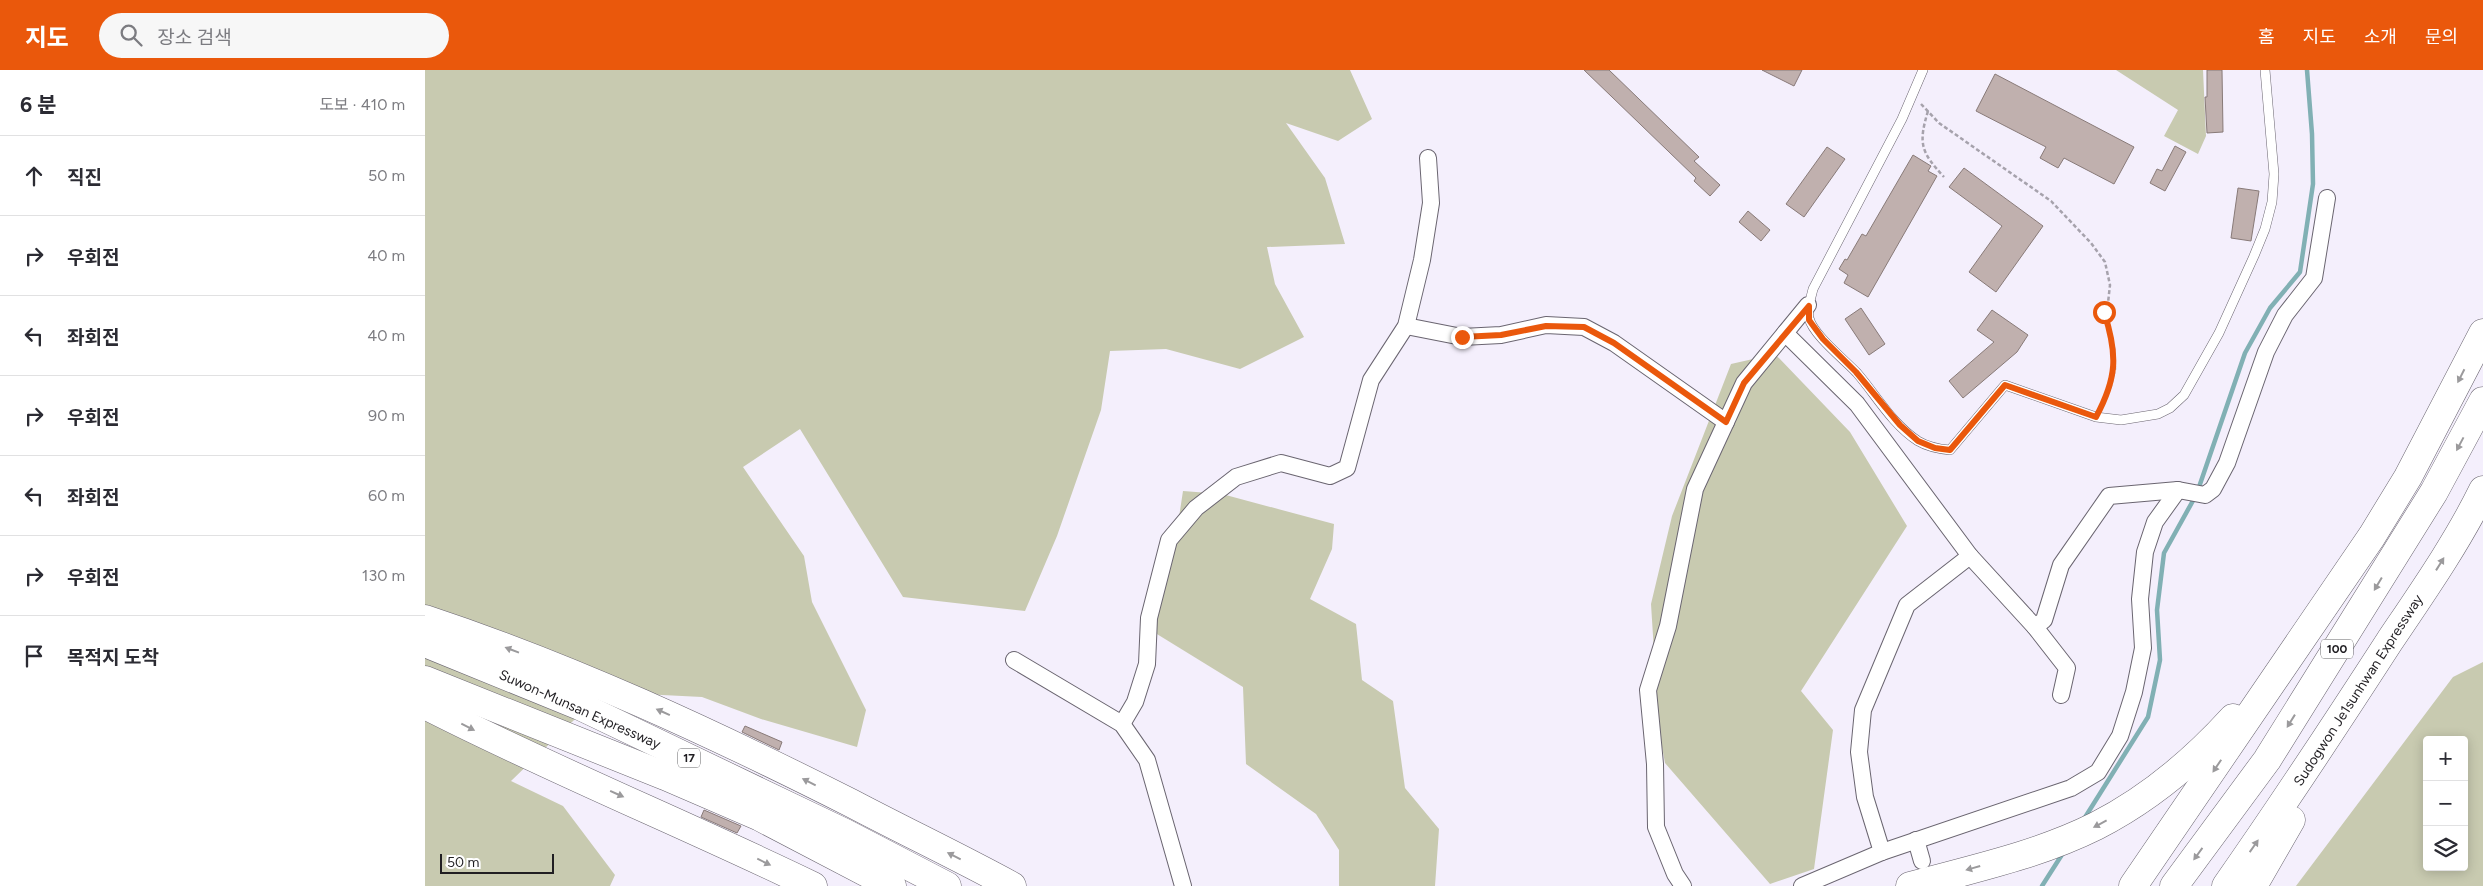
<!DOCTYPE html>
<html lang="ko">
<meta charset="utf-8">
<style>
:root{--surface:#fff;--page:#f7f7f7;--text:#2b2b33;--muted:#7c7c81;--line:#e1e1e2;--accent:#ea580c}
body{margin:0;font-family:Figtree,"Noto Sans KR",sans-serif;background:var(--page);color:var(--text)}
.controls{position:absolute;right:15px;bottom:15px;display:grid;overflow:hidden;border-radius:5px;box-shadow:0 2px 12px #0003}
.controls button{width:45px;height:45px;display:grid;place-items:center;padding:0;border:0;border-bottom:1px solid var(--line);background:var(--surface);color:var(--text);font:25px sans-serif}
.scale{position:absolute;left:15px;bottom:12px;width:114px;box-sizing:border-box;padding-left:5px;border:2px solid #201e22;border-top:0;font-size:14px;line-height:18px;white-space:nowrap;color:#201e22;-webkit-text-stroke:4px #fff;paint-order:stroke}
.stop{position:absolute;width:15px;height:15px;margin:-11px;border:4px solid #ea580c;border-radius:50%;background:#fff}
.stop.end{background:#ea580c;border-color:#fff;box-shadow:0 1px 5px #0008}
.list{margin:0;padding:0;list-style:none}
h2{display:flex;justify-content:space-between;align-items:center;height:65px;margin:0;padding:0 20px;font-size:21px}
h2 small{font-size:16px;font-weight:400;color:var(--muted)}
.list li{display:grid;grid-template-columns:32px 1fr auto;gap:15px;align-items:center;box-sizing:border-box;height:80px;padding:0 20px;border-top:1px solid var(--line)}
.list b{display:block;font-size:19px;white-space:nowrap}
.list em{font-size:16px;font-style:normal;color:var(--muted)}
.icon{flex:none;width:28px;height:28px;fill:none;stroke:currentColor;stroke-width:2;stroke-linecap:round;stroke-linejoin:round}
.map{position:relative;flex:none;width:2058px;height:816px;overflow:hidden}
header{display:flex;align-items:center;gap:30px;box-sizing:border-box;height:70px;padding:0 25px;background:var(--accent);color:#fff}
header strong{font-size:24px}
nav{display:flex;gap:28px;margin-inline-start:auto;font-size:18px}
.search{width:350px;height:45px;background:var(--page);display:flex;align-items:center;gap:12px;box-sizing:border-box;padding:0 18px;border-radius:28px;color:var(--muted);font-size:19px}
main{display:flex}
aside{flex:1;background:var(--surface)}
.map>svg:first-child{display:block}
.green{fill:#c8cab0;fill-rule:evenodd}
.lines{fill:none;stroke-linecap:round;stroke-linejoin:round}
.stream{stroke:#81b0b4;stroke-width:4.5}
.building{fill:#c0b0ae;stroke:#887a78}
.service-casing{stroke:#6a6570;stroke-width:10}
.minor-casing{stroke:#6a6570;stroke-width:18}
.motorway-casing{stroke:#6a6570;stroke-width:29}
.path{stroke:#a6a2ac;stroke-width:2.5;stroke-dasharray:4 2.5;stroke-linecap:butt}
.service{stroke:#fff;stroke-width:9}
.minor{stroke:#fff;stroke-width:16}
.motorway{stroke:#fff;stroke-width:28}
.oneway{fill:#9b9a9c}
.route{stroke:#ea580c;stroke-width:6}
.labels{text-anchor:middle;stroke-width:4.5;stroke-linejoin:round;paint-order:stroke}
.shield{fill:#fff;stroke:#636264;stroke-width:1}
.shield-label{font-size:12px;font-weight:bold;fill:#201e22}
.street-label{font-size:14px;fill:#201e22;stroke:#fff}
</style>
<header>
<strong>지도</strong>
<div class="search"><svg class="icon" aria-label="search" viewBox="0 0 24 24"><circle cx="10" cy="10" r="6"/><path d="M15 15l6 6"/></svg>장소 검색</div>
<nav><a>홈</a><a>지도</a><a>소개</a><a>문의</a></nav>
</header>
<main>
<aside>
<h2>6 분<small>도보 · 410 m</small></h2>
<ul class="list">
<li><svg class="icon" aria-label="ahead" viewBox="0 0 24 24"><path d="M12 20V5M6 11l6-6 6 6"/></svg><div><b>직진</b></div><em>50 m</em></li>
<li><svg class="icon" aria-label="right" viewBox="0 0 24 24"><path d="M7 20v-9h11M14 6l5 5-5 5"/></svg><div><b>우회전</b></div><em>40 m</em></li>
<li><svg class="icon" aria-label="left" viewBox="0 0 24 24"><path d="M17 20v-9H6M10 6l-5 5 5 5"/></svg><div><b>좌회전</b></div><em>40 m</em></li>
<li><svg class="icon" aria-label="right" viewBox="0 0 24 24"><path d="M7 20v-9h11M14 6l5 5-5 5"/></svg><div><b>우회전</b></div><em>90 m</em></li>
<li><svg class="icon" aria-label="left" viewBox="0 0 24 24"><path d="M17 20v-9H6M10 6l-5 5 5 5"/></svg><div><b>좌회전</b></div><em>60 m</em></li>
<li><svg class="icon" aria-label="right" viewBox="0 0 24 24"><path d="M7 20v-9h11M14 6l5 5-5 5"/></svg><div><b>우회전</b></div><em>130 m</em></li>
<li><svg class="icon" aria-label="arrive" viewBox="0 0 24 24"><path d="M6 21V4h12l-3 4 3 4H6"/></svg><div><b>목적지 도착</b></div></li>
</ul>
</aside>
<div class="map">
<svg width="2058" height="816" viewBox="0 0 2058 816">
<rect width="100%" height="100%" fill="#f4effc"/>
<g class="green">
<path d="M0,0H925L947,49L913,71L861,53L900,108L920,174L842,177L850,214L879,267L815,299L741,279L685,281L676,340L632,466L600,541L478,527L375,359L318,397L379,486L387,532L441,640L432,677L336,649L277,627L178,622L86,711L138,736L190,805L185,816H0Z"/>
<path d="M1691,0H1778L1781,66L1773,84L1739,66L1753,40Z"/>
<path d="M1350,284L1425,362L1482,456L1376,621L1408,660L1389,799L1345,814L1240,693L1234,661L1226,534L1247,446L1306,294Z"/>
<path d="M758,421L797,424L909,454L907,479L885,529L931,554L937,610L968,631L980,718L1014,759L1010,816H914V780L891,744L821,694L818,617L727,561L747,493Z"/>
<path d="M2058,592V816H1871L2028,607ZM2002,670H2039V797H2002Z"/>
</g>
<g class="lines">
<g class="stream">
<path d="M1773,420L1820,283L1845,238L1875,202L1888,114L1887,64L1882,0"/>
<path d="M1659,749L1723,647L1735,590L1732,540L1739,483L1770,427"/>
<path d="M1617,816L1638,783"/>
</g>
</g>
<g class="building">
<path d="M1159,0H1184L1274,87L1269,91L1295,115L1285,126L1269,111L1271,108Z"/>
<path d="M1337,0H1377L1369,16Z"/>
<path d="M1782,0H1797L1798,62L1782,63L1780,27H1782Z"/>
<path d="M1570,4L1709,77L1689,114L1639,88L1633,98L1615,88L1621,77L1551,41Z"/>
<path d="M1750,76L1761,82L1740,121L1725,113L1732,99L1737,101Z"/>
<path d="M1402,77L1420,89L1379,147L1361,134Z"/>
<path d="M1488,85L1506,96L1503,101L1512,106L1443,227L1419,213L1423,205L1414,199L1420,189L1422,190L1437,164L1441,166Z"/>
<path d="M1539,98L1618,156L1571,222L1544,202L1577,156L1524,117Z"/>
<path d="M1813,118L1834,121L1826,171L1806,168Z"/>
<path d="M1323,141L1345,160L1336,171L1314,152Z"/>
<path d="M1436,238L1460,274L1444,285L1420,249Z"/>
<path d="M1567,240L1603,265L1592,282L1538,328L1524,311L1569,272L1552,260Z"/>
<path d="M320,656L357,672L354,680L317,662Z"/>
<path d="M279,740L316,756L312,763L276,747Z"/>
</g>
<g class="lines">
<defs>
<path id="service" d="M1498,0L1477,49L1388,219C1386,228 1382,238 1384,248C1388,265 1420,290 1432,303C1451,325 1467,354 1493,371C1503,377 1514,379 1525,380L1580,315L1671,347L1696,350L1733,344L1745,338L1759,325L1794,263L1829,186L1840,159L1847,132L1849,104L1840,0"/>
<g id="minor">
<path d="M981,256L1037,267L1076,265L1121,255L1159,257L1189,273L1301,352"/>
<path d="M1360,263L1432,334L1545,486L1610,557L1642,598L1636,625"/>
<path d="M1610,557L1619,550L1636,495L1684,426L1753,420L1780,425L1788,419L1802,393L1841,282L1860,245L1889,208L1902,128"/>
<path d="M589,590L697,654L722,690L758,816"/>
<path d="M697,654L710,632L722,594L724,548L744,470L771,438L811,407L856,393L905,406L922,398L946,310L981,256L997,190L1006,133L1003,88"/>
<path d="M1491,770L1497,791"/>
<path d="M1457,782L1440,727L1434,682L1438,640L1482,535L1545,486"/>
<path d="M1258,816L1250,804L1231,757L1230,694L1223,620L1243,556L1270,419L1319,313L1383,235"/>
<path d="M1377,816L1457,782L1646,718L1673,702L1695,666L1709,622L1718,578L1715,529L1720,482L1730,452L1753,420"/>
</g>
<g id="motorway">
<path d="M0,549C148,598 287,663 426,733C479,761 534,787 587,816"/>
<path d="M0,573L155,636L420,763L522,816"/>
<path d="M0,610L240,706L335,747L467,816"/>
<path d="M0,635C127,700 260,754 388,816"/>
<path d="M1485,816C1547,799 1613,785 1671,756C1724,729 1768,692 1808,648"/>
<path d="M1708,816L1947,466L1983,407L2058,263"/>
<path d="M1749,816L1842,690L2009,422L2058,331"/>
<path d="M1801,816C1857,736 1911,654 1964,572C1997,523 2032,473 2058,420"/>
<path d="M1828,816L1866,750"/>
</g>
</defs>
<use href="#service" class="service-casing"/>
<use href="#minor" class="minor-casing"/>
<use href="#motorway" class="motorway-casing"/>
<g class="path">
<path d="M1496,34L1514,53L1626,131L1666,173L1680,192L1685,215L1683,233L1679,242L1689,278L1690,299L1686,316L1677,335"/>
<path d="M1503,41C1493,74 1496,82 1519,107"/>
</g>
<use href="#service" class="service"/>
<use href="#minor" class="minor"/>
<use href="#motorway" class="motorway"/>
</g>
<defs><path id="oneway-solid" d="M-6-.8H1V-3.2L6.5 0L1 3.2V.8H-6Z" transform="scale(1.25)"/></defs>
<g class="oneway">
<use href="#oneway-solid" transform="translate(2036 306) rotate(117)"/>
<use href="#oneway-solid" transform="translate(2035 374) rotate(118)"/>
<use href="#oneway-solid" transform="translate(2015 494) rotate(-58)"/>
<use href="#oneway-solid" transform="translate(1953 514) rotate(121)"/>
<use href="#oneway-solid" transform="translate(87 580) rotate(-159)"/>
<use href="#oneway-solid" transform="translate(238 642) rotate(-156)"/>
<use href="#oneway-solid" transform="translate(1866 651) rotate(122)"/>
<use href="#oneway-solid" transform="translate(43 657) rotate(27)"/>
<use href="#oneway-solid" transform="translate(1792 696) rotate(124)"/>
<use href="#oneway-solid" transform="translate(384 712) rotate(-153)"/>
<use href="#oneway-solid" transform="translate(192 724) rotate(24)"/>
<use href="#oneway-solid" transform="translate(1675 754) rotate(152)"/>
<use href="#oneway-solid" transform="translate(1829 776) rotate(-55)"/>
<use href="#oneway-solid" transform="translate(1773 784) rotate(126)"/>
<use href="#oneway-solid" transform="translate(529 786) rotate(-153)"/>
<use href="#oneway-solid" transform="translate(339 792) rotate(26)"/>
<use href="#oneway-solid" transform="translate(1548 798) rotate(164)"/>
</g>
<g class="lines">
<path class="route" d="M1037,267L1076,265L1121,256L1159,257L1189,273L1301,352L1319,313L1384,236V250L1398,269L1431,302L1475,355L1493,371L1510,378L1525,380L1580,315L1671,347C1692,308 1693,285 1679,242"/>
</g>
<g class="labels">
<g class="shield">
<rect x="1896" y="569.5" width="32" height="19" rx="4"/>
<rect x="253" y="678.5" width="22" height="19" rx="4"/>
</g>
<g class="shield-label">
<text x="1912" y="583">100</text>
<text x="264" y="692">17</text>
</g>
<g class="street-label">
<text transform="translate(1933 620) rotate(-57)" y="5">Sudogwon Je1sunhwan Expressway</text>
<text transform="translate(155 639) rotate(24)" y="5">Suwon-Munsan Expressway</text>
</g>
</g>
</svg>
<div class="controls">
<button>+</button>
<button>−</button>
<button><svg class="icon" aria-label="layers" viewBox="0 0 24 24"><path d="M12 4l9 5-9 5-9-5zM3 14l9 5 9-5"/></svg></button>
</div>
<div class="scale">50 m</div>
<div class="stop" style="left:1679px;top:242px"></div>
<div class="stop end" style="left:1037px;top:267px"></div>
</div>
</main>
